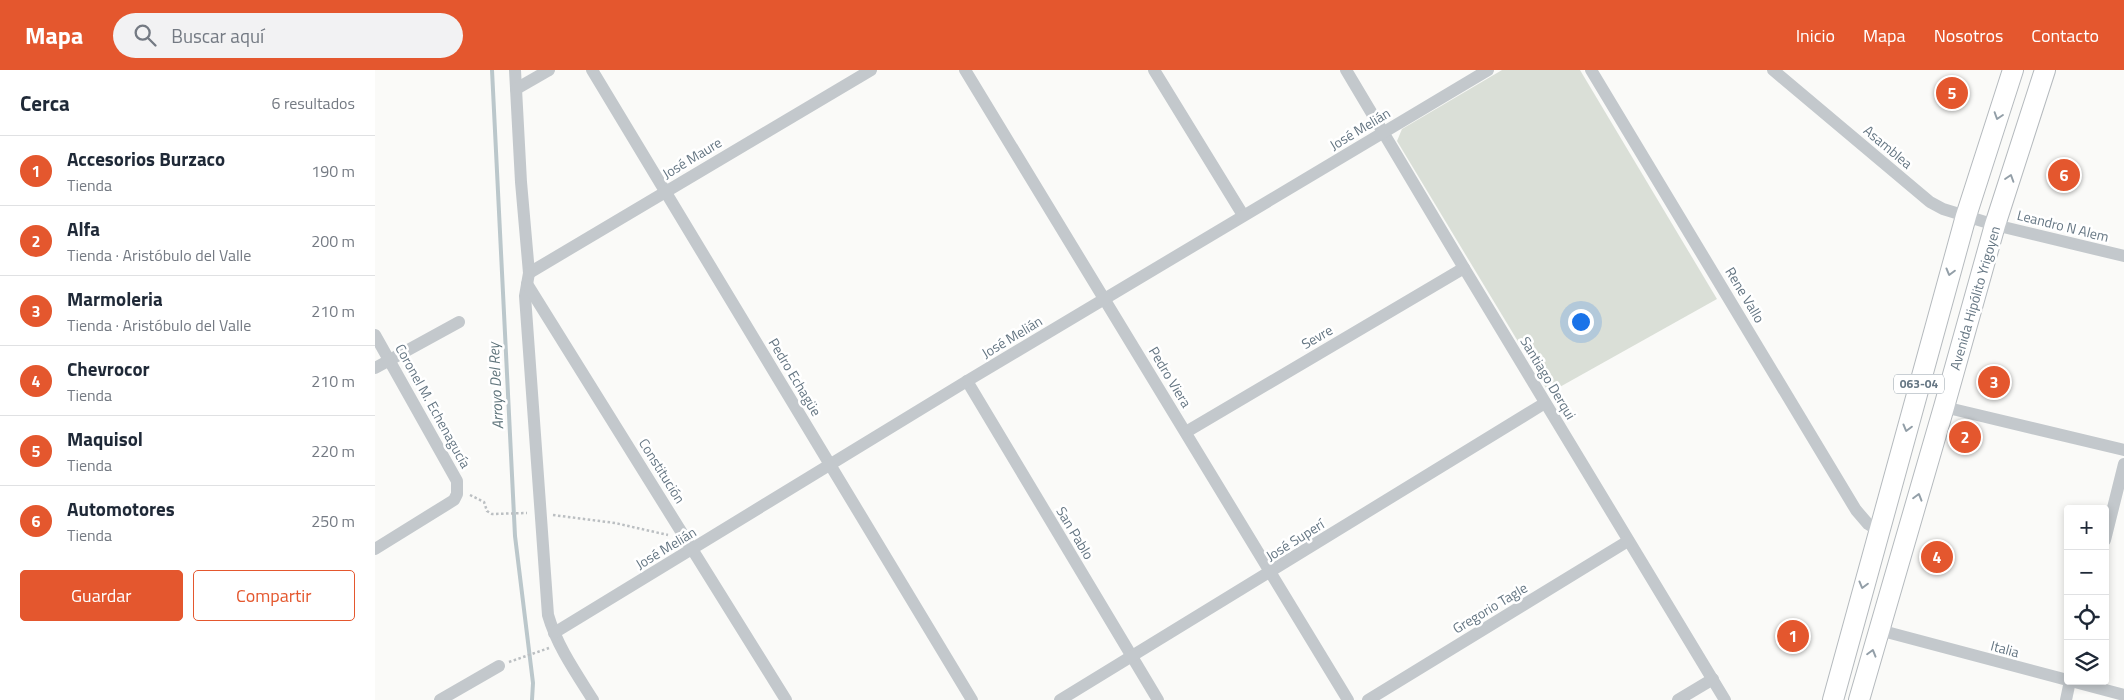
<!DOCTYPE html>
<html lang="es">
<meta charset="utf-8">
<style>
:root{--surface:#fff;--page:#f2f2f3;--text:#1f2937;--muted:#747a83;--line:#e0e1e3;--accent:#e4572e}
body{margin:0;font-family:"Titillium Web",sans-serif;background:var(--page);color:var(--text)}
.controls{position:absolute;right:15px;bottom:15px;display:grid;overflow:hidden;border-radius:5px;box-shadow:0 2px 8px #0003}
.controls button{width:45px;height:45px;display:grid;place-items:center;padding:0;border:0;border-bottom:1px solid var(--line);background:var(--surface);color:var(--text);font:25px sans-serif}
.you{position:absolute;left:1205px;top:251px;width:18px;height:18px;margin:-12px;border:4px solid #fff;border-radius:50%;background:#1a73e8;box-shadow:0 0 0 8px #1a73e833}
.badge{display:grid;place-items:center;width:32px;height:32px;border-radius:50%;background:var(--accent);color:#fff;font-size:16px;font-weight:700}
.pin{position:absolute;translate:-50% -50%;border:2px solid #fff;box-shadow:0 1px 5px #0006}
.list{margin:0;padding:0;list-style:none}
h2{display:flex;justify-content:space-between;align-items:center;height:65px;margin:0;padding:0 20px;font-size:21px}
h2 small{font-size:16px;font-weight:400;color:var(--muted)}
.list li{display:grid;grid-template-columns:32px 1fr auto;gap:15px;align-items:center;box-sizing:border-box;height:70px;padding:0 20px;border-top:1px solid var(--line)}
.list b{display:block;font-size:19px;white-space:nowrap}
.list p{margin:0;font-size:16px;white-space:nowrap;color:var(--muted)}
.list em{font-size:16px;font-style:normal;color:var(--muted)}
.actions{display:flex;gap:10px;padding:15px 20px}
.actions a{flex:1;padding:11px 0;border:1px solid var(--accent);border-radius:5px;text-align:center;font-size:18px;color:var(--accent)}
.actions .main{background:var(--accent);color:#fff}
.icon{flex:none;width:28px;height:28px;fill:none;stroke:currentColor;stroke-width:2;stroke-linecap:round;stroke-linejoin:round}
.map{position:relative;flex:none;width:1749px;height:630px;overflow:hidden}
header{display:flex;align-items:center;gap:30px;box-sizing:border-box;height:70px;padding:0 25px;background:var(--accent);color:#fff}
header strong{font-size:24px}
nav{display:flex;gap:28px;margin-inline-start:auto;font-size:18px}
.search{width:350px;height:45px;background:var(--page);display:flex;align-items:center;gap:12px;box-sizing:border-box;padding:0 18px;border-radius:28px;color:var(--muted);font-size:19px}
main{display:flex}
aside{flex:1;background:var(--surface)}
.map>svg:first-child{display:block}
.green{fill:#dadfd7}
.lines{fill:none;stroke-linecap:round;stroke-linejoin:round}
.stream{stroke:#bbc7cb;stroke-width:4}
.primary-casing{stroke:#b5babe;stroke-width:22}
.path{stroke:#bbbfc2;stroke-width:2.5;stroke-dasharray:2.5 2.5;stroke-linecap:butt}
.minor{stroke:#c3c8cc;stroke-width:12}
.primary{stroke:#fff;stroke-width:20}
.oneway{stroke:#939fa8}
.labels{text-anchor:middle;stroke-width:5;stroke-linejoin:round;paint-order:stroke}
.shield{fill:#fff;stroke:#939fa8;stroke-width:1}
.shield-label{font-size:12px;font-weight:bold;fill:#657683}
.street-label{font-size:14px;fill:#657683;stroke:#fff}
.water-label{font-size:15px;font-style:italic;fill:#60757c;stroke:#fff}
</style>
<header>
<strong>Mapa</strong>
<div class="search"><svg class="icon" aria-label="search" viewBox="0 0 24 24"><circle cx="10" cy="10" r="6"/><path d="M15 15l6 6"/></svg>Buscar aquí</div>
<nav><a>Inicio</a><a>Mapa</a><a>Nosotros</a><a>Contacto</a></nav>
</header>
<main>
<aside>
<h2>Cerca<small>6 resultados</small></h2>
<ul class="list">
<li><span class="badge">1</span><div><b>Accesorios Burzaco</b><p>Tienda</p></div><em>190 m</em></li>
<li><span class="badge">2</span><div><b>Alfa</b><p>Tienda · Aristóbulo del Valle</p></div><em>200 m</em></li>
<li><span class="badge">3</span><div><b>Marmoleria</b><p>Tienda · Aristóbulo del Valle</p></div><em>210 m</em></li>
<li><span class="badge">4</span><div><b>Chevrocor</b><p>Tienda</p></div><em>210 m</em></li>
<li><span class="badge">5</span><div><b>Maquisol</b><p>Tienda</p></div><em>220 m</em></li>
<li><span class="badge">6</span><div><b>Automotores</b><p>Tienda</p></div><em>250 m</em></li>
</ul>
<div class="actions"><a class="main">Guardar</a><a>Compartir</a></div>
</aside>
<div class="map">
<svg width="1749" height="630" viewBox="0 0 1749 630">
<rect width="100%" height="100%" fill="#fafaf8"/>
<path class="green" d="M1127,0H1205L1342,229L1174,323L1022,71L1027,59Z"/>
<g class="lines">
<path class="stream" d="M117,0L140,466L158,613L157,630"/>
<defs>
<g id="primary">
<path d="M1458,630L1591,146L1638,0"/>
<path d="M1484,630L1569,337L1620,155L1670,0"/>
</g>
</defs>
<use href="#primary" class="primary-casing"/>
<g class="path">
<path d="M95,425L109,432L112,441L117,444L152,443"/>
<path d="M178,445L240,453L293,465"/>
<path d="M134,592L174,578"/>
</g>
<g class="minor">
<path d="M140,0L146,112L154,203L150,226L173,545C182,576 201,603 218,630"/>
<path d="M217,0L597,630"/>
<path d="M590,0L973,630"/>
<path d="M779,0L868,145"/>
<path d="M971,0L1089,198L1350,630"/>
<path d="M1216,0L1481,440L1493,454L1504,461"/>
<path d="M1398,0L1555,132L1568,139L1620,155L1749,186"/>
<path d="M141,19L174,0"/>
<path d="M154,203L496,0"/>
<path d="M152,214L411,630"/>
<path d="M0,265L82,411V424L79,430L0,479"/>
<path d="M0,298L84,252"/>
<path d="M592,311L783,630"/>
<path d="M1569,337L1749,380"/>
<path d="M811,362L1089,198"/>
<path d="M1730,470L1749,394"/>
<path d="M1504,560L1749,625"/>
<path d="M179,563L592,311L1113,0"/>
<path d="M65,630L124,596"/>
<path d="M685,630L1170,333"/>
<path d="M993,630L1253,471"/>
<path d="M1303,630L1338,609"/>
<path d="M1691,630L1695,611"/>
</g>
<use href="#primary" class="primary"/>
</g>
<defs><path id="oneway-chevron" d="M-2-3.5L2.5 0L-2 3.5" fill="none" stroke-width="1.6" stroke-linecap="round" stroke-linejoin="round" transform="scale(1.25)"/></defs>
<g class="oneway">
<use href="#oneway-chevron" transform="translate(1623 46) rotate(108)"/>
<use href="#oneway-chevron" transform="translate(1635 108) rotate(-72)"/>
<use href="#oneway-chevron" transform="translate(1575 202) rotate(105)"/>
<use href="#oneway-chevron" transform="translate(1532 358) rotate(105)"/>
<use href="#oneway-chevron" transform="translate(1543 427) rotate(-74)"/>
<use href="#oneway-chevron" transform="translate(1488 515) rotate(105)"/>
<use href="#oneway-chevron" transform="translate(1497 583) rotate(-74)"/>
</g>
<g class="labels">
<rect class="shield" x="1519" y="304.5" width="50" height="19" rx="4"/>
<g class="shield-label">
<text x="1544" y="318">063-04</text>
</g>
<g class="street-label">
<text transform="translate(985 59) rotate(-31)" y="5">José Melián</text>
<text transform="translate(1513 77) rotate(40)" y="5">Asamblea</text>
<text transform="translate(317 88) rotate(-31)" y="5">José Maure</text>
<text transform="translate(1688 156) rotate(14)" y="5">Leandro N Alem</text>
<text transform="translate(1370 225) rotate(59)" y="5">Rene Vallo</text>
<text transform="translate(1600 228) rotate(-74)" y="5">Avenida Hipólito Yrigoyen</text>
<text transform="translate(637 267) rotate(-31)" y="5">José Melián</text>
<text transform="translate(942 267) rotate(-30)" y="5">Sevre</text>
<text transform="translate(420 307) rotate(59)" y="5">Pedro Echagüe</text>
<text transform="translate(795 307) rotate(59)" y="5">Pedro Viera</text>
<text transform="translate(1173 308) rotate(59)" y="5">Santiago Derqui</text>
<text transform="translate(58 336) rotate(61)" y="5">Coronel M. Echenagucía</text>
<text transform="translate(287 401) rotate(58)" y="5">Constitución</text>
<text transform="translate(700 463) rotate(59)" y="5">San Pablo</text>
<text transform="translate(920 470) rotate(-32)" y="5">José Superí</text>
<text transform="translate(291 478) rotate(-31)" y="5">José Melián</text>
<text transform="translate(1115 538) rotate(-31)" y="5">Gregorio Tagle</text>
<text transform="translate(1630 579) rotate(15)" y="5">Italia</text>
</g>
<g class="water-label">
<text transform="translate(121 316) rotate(-93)" y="5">Arroyo Del Rey</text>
</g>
</g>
</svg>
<div class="controls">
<button>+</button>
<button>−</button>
<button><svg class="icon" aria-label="locate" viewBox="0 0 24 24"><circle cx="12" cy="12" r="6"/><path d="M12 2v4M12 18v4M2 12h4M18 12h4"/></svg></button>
<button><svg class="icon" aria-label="layers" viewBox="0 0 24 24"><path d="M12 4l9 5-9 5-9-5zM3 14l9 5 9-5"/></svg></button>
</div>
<div class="you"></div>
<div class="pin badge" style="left:1418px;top:566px">1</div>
<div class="pin badge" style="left:1590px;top:367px">2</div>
<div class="pin badge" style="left:1619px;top:312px">3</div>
<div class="pin badge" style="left:1562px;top:487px">4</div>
<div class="pin badge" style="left:1577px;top:23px">5</div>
<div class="pin badge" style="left:1689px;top:105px">6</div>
</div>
</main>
